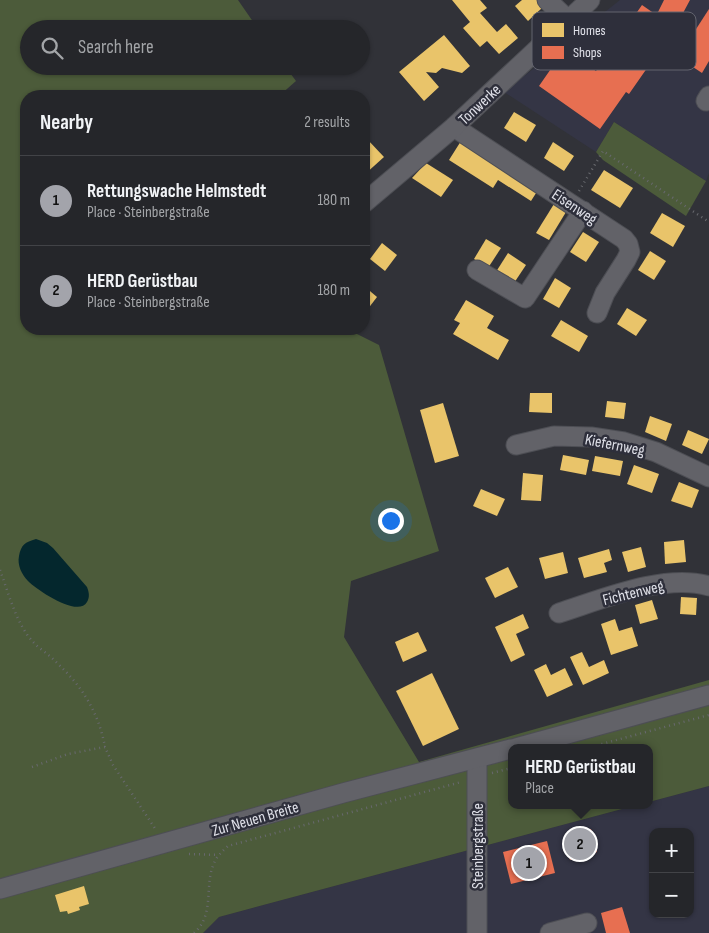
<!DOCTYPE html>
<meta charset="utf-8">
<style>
:root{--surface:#25262a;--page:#2d2e32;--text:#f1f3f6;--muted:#a3a5a8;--line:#424347;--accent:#a3a4ab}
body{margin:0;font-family:"Sofia Sans Condensed",sans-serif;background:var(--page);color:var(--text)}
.controls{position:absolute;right:15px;bottom:15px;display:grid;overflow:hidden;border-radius:10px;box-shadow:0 1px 4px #0004}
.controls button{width:45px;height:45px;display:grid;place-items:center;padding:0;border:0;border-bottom:1px solid var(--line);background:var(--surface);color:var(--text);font:25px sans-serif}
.you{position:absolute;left:390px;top:520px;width:18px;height:18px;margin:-12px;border:4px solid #fff;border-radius:50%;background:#1a73e8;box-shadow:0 0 0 8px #1a73e833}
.badge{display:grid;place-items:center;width:32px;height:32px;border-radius:50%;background:var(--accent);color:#111;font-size:16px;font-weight:700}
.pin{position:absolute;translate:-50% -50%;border:2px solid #fff;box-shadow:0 1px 5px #0006}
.popup{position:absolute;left:508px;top:744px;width:145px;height:65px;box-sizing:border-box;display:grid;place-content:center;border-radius:10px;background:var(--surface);filter:drop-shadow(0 1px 4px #0005);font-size:16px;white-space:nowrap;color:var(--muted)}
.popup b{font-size:19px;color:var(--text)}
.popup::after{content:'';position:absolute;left:50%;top:100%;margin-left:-10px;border:10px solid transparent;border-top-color:var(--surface)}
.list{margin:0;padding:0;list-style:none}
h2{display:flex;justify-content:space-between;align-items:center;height:65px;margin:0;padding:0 20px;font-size:21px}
h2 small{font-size:16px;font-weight:400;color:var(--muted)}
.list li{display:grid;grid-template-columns:32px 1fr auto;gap:15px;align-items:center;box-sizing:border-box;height:90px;padding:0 20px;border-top:1px solid var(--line)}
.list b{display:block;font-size:19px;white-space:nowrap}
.list p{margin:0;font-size:16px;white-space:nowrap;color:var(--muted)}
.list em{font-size:16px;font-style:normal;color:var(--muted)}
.icon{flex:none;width:28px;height:28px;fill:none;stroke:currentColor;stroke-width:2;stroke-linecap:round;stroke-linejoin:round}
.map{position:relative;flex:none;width:709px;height:933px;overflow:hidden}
.search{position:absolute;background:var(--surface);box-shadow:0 1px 4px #0004;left:20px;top:20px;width:350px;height:55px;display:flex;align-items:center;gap:12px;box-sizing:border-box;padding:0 18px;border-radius:28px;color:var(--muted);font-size:19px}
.panel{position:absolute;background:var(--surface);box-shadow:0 1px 4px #0004;left:20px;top:90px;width:350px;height:245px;border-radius:20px}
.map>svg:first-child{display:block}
.built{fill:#343545;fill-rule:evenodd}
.green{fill:#4c5b3a}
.water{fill:#04272d}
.homes{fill:#e9c46a}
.shops{fill:#e76f51}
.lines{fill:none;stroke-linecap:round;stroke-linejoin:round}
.minor-casing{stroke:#4d4e54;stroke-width:21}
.path{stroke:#68696e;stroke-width:2.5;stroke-dasharray:1 4;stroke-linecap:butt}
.minor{stroke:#626268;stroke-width:19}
.labels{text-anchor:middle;stroke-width:5;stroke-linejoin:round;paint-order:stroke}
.street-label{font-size:16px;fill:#e0e1e9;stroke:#2e2f3b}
.key{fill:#2e2f3b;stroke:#63646f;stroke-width:1}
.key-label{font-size:14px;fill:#e0e1e9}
</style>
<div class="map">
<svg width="709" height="933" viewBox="0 0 709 933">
<rect width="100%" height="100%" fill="#313238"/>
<g class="built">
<path d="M620,0H709V173L706,181L614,122L596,152L504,92Z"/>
<path d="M709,786V933H203L219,917L637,805H649V802ZM653,832H690V914H653Z"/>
</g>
<g class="green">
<path d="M0,0H238L258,29H29V66H285L296,81L279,96H26V329H347L379,345L439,551L351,581L344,637L419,762L709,680V786L649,802V748H511V805H637L219,917L203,933H0Z"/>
<path d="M614,122L706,181L686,216L603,160L596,152Z"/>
</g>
<path class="water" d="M36,539L47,543L53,548L87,587C89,592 90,597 87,602C78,618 37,590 28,581C22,575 17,565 19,556C21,545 25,542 36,539Z"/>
<g class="homes">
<path d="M452,0H480L487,8L480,13L497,32L506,24L518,38L499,54L487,41L480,47L463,28L470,22Z"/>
<path d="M522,0H537L543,7L528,21L515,6Z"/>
<path d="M444,35L470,66L462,73L442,68L436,73L426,72L439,87L424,101L399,72Z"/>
<path d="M514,112L536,125L526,142L504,128Z"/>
<path d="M367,139L384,157L364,175V141Z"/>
<path d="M461,141L538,190L531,201L498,180L493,188L449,160Z"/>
<path d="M553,142L574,156L564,171L544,158Z"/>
<path d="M426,163L453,180L441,197L412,178Z"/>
<path d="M604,170L633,188L620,208L591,190Z"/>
<path d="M554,204L566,212L549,240L536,233Z"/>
<path d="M662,213L685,226L673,247L650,233Z"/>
<path d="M583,232L599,242L586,262L570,252Z"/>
<path d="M486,239L501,248L488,268L474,259Z"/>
<path d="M382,243L397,255L385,271L370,259Z"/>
<path d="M650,251L666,261L654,280L638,270Z"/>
<path d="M508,253L526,265L512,286L494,275Z"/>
<path d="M555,278L571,288L559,308L543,299Z"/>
<path d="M364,286L377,297L364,314Z"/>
<path d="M466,300L494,316L487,328L509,340L498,360L453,334L460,323L454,320Z"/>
<path d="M627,308L647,320L636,336L617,324Z"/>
<path d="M561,320L588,336L579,352L551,336Z"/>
<path d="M530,393H552V413L529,412Z"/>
<path d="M607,401L626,403L624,419L605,417Z"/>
<path d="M443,403L459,456L435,463L420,410Z"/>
<path d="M650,416L672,424L666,441L645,432Z"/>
<path d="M688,430L709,439L702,454L682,445Z"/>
<path d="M563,455L589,460L586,475L560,470Z"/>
<path d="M595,456L623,461L620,476L592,471Z"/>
<path d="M634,465L659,474L652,493L627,484Z"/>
<path d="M523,473L543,475L541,501L521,500Z"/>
<path d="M679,482L699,490L692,508L671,501Z"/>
<path d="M481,489L505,499L497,516L473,506Z"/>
<path d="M684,540L686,562L665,564L664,542Z"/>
<path d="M641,547L646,567L628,572L622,552Z"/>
<path d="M609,549L612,560L604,563L607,572L584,578L578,558Z"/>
<path d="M563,552L568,573L545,579L539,558Z"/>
<path d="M508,567L518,587L495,598L485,578Z"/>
<path d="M681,597L697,598L696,615L680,614Z"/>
<path d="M652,600L658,619L640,624L635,605Z"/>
<path d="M523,614L529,628L516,634L525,655L511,662L495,627Z"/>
<path d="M615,619L619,631L632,627L638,646L611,655L601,624Z"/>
<path d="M418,632L427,651L403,662L395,642Z"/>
<path d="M582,652L589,667L604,660L609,673L583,685L570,657Z"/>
<path d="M546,664L551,675L565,668L573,685L547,697L534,670Z"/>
<path d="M432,673L459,729L423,746L396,691Z"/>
<path d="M84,886L89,904L79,907L80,910L68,914L67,911L60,912L55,895Z"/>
</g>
<g class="shops">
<path d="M664,0H690L675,28L629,94L626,92L600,129L539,86L564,50L596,71L642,5L665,21L657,14Z"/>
<path d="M709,9V61L702,73L678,57Z"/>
<path d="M591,829L597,852L578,859L577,858L570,860L564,837Z"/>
<path d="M547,841L555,873L511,884L503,852Z"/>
<path d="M622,907L630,933H606L601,913Z"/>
</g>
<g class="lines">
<defs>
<g id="minor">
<path d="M547,0L568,20"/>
<path d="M706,101L709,96"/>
<path d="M454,127L624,239L628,244L630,252L626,260L605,293L597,313"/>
<path d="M364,203L454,127L590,0"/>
<path d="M477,270L525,298L583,211"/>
<path d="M516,445L554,436L591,437L624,442L656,452L709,477"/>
<path d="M559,613C603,599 664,573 709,586"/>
<path d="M516,748L709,695"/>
<path d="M477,759V933"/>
<path d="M0,889L343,793L511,749"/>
<path d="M550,933L587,923"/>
</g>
</defs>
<use href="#minor" class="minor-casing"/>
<g class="path">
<path d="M579,191L603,151L709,222"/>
<path d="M0,570C9,594 16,624 34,643C40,649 48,654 54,660C81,685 98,710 105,747"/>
<path d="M587,748L709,715"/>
<path d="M32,767L68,754L105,747L113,765L156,830"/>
<path d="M492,773L511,768"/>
<path d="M189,854L219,855"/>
<path d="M194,933C216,914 203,884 215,861C218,855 223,851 228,846L461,782"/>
</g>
<use href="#minor" class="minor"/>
</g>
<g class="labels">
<g class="street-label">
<text transform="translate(479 104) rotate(-43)" y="6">Tonwerke</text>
<text transform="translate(575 206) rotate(34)" y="6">Eisenweg</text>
<text transform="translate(615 444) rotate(11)" y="6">Kiefernweg</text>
<text transform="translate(633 592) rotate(-14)" y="6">Fichtenweg</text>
<text transform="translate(255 818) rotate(-16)" y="6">Zur Neuen Breite</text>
<text transform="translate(477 846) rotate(-90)" y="6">Steinbergstraße</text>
</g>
</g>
<rect x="532" y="12" width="164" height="58" rx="8" class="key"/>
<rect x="542" y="23" width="22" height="14" fill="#e9c46a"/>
<rect x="542" y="46" width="22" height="13" fill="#e76f51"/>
<g class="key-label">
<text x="573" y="35">Homes</text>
<text x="573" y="57">Shops</text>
</g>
</svg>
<div class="controls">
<button>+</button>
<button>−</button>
</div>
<div class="you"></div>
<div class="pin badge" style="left:529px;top:863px">1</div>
<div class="pin badge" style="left:580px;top:844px">2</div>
<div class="popup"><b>HERD Gerüstbau</b>Place</div>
<div class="search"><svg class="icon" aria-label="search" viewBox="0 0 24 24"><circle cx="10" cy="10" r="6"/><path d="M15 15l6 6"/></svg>Search here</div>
<section class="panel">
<h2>Nearby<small>2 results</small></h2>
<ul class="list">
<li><span class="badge">1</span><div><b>Rettungswache Helmstedt</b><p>Place · Steinbergstraße</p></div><em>180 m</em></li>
<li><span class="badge">2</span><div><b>HERD Gerüstbau</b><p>Place · Steinbergstraße</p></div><em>180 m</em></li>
</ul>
</section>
</div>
